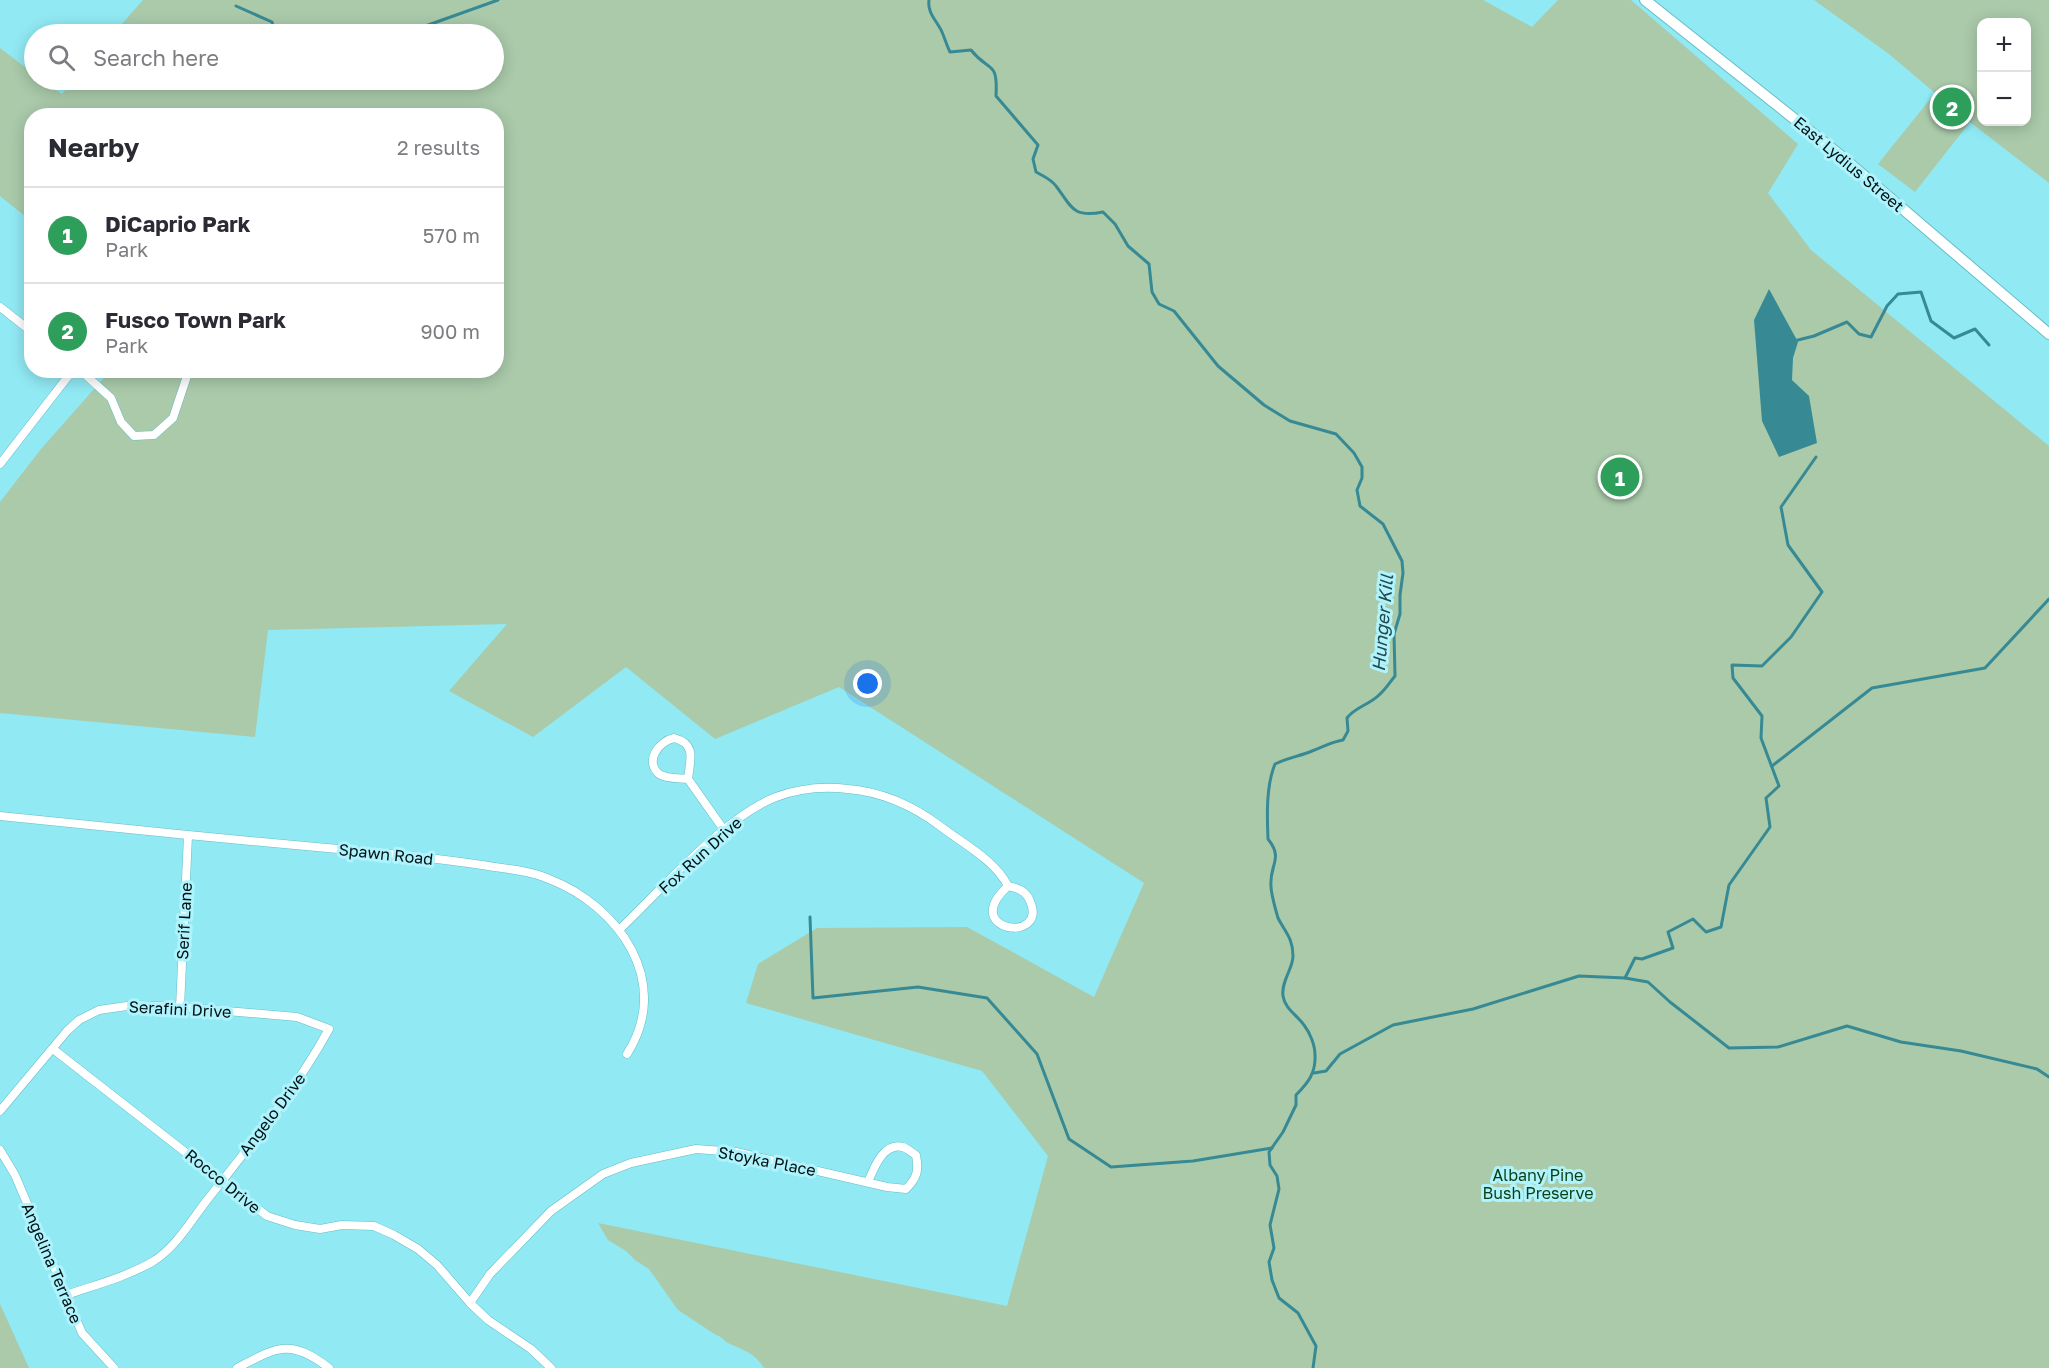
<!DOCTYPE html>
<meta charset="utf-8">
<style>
:root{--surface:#fff;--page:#f7f7f7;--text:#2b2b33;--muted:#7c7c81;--line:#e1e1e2;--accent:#ce3f3d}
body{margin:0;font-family:"Golos Text",sans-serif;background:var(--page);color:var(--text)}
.controls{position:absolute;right:18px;top:18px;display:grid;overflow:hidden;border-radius:12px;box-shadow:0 3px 15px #0003}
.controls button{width:54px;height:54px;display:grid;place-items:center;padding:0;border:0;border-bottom:2px solid var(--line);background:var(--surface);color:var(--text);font:30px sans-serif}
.you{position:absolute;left:868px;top:684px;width:21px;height:21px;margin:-15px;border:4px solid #fff;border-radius:50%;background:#1a73e8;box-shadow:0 0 0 9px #1a73e833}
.badge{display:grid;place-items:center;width:39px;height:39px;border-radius:50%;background:var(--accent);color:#fff;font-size:20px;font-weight:700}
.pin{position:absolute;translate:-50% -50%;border:3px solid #fff;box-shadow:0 2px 6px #0006}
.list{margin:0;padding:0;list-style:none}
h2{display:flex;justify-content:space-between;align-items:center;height:78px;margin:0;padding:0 24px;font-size:26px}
h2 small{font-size:20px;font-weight:400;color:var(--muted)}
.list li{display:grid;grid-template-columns:39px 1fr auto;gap:18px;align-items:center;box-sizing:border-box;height:96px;padding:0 24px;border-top:2px solid var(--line)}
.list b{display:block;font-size:22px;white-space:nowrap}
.list p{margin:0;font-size:20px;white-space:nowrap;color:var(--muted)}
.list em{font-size:20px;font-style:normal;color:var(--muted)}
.icon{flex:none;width:33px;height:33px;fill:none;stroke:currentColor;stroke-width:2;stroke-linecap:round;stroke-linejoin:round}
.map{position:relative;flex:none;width:2049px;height:1368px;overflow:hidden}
.search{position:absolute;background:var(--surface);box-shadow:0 3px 15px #0003;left:24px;top:24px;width:480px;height:66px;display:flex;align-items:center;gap:15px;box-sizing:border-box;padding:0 21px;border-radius:33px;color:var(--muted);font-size:22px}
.panel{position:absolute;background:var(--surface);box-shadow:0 3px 15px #0003;left:24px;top:108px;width:480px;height:270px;border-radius:24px}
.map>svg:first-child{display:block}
.green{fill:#aacaaa;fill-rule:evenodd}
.water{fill:#378a94}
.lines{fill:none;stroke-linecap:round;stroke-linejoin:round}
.stream{stroke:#378a94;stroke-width:3}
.street-casing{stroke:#65bdc7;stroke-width:9}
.secondary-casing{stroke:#65bdc7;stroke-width:12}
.street{stroke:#fff;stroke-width:8}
.secondary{stroke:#fff;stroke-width:10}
.labels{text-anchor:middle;stroke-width:6;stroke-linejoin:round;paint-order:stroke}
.street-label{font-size:16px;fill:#001114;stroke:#aff3fc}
.park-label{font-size:16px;fill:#0b3e13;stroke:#aff3fc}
.water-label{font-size:18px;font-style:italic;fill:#23494e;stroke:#aff3fc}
</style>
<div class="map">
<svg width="2049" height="1368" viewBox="0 0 2049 1368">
<rect width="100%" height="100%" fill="#91e9f4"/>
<g class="green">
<path d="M143,0H1483L1532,27L1558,0H1631L1798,144L1768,193L1811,250L2049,446V1368H764C755,1353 743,1350 728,1343C723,1340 723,1337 716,1335L678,1310L649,1269L635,1260L626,1251L608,1240L598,1223L1007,1306L1048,1156L982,1071L746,1003L758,964L817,928L967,927L1094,997L1144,883L839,687L715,739L626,667L533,737L449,691L507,624L268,630L255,737L0,713V502L41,449L110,371L496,370V116H32L31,221L0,196V48L34,74V80H42L62,94L74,80H494V34H113Z"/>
<path d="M1814,0H2049V183L1970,122L1915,192L1878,164L1935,93L1889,54ZM2026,22V122H1982V22Z"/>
<path d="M0,1304L29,1368H0Z"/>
</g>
<path class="water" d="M1769,289L1798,342L1793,358L1792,380L1809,396L1817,443L1779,457L1762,421L1754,320Z"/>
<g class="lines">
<g class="stream">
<path d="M929,0C927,13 937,21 942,32C945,39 947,46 950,52L971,50C989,73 998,59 996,96L1038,145L1033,159L1036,172C1043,176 1051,179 1056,186C1072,207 1072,218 1103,212L1115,224L1128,246L1149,264L1152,292L1159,304L1174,311L1218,366L1264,405L1290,421L1336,434L1354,453L1362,467V478L1357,490L1360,506L1383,524L1402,561L1403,573L1400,595V614L1394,634L1395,676C1390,682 1385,690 1379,695C1369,705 1355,707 1347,718L1348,731L1343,740C1331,742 1323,747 1312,751C1300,756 1287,758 1275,764C1266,786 1267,815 1268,839C1284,859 1269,865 1271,886C1271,894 1276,911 1278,918C1285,932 1293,938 1293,956C1293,969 1281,981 1283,996C1285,1009 1297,1015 1304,1025C1310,1033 1315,1045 1315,1055C1316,1073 1308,1083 1296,1095V1105L1283,1132L1269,1152L1270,1165L1277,1176L1279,1189L1270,1225L1274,1248L1269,1262L1272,1280L1279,1298L1298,1313L1316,1346L1313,1368"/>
<path d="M236,6L272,22L275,34"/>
<path d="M407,34L417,29L498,0"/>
<path d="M328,80H331"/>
<path d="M1794,341L1814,336L1847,322L1859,334L1871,337L1887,306L1898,294L1921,292L1931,321L1954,338L1975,329L1989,345"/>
<path d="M1772,766L1872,688L1985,668L2049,599"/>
<path d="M810,917L813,998L918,987L987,998L1037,1054L1069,1139L1111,1167L1193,1161L1272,1148"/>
<path d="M1625,978L1648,982L1670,1002L1729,1048L1778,1047L1847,1026L1901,1042L1961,1051L2037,1069L2049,1077"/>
<path d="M1314,1073L1326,1071L1340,1054L1393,1025L1473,1009L1579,976L1625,978L1635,958L1642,959L1673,948L1668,932L1693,919L1706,932L1721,927L1729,885L1770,827L1766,798L1779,786L1761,738L1762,716L1733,678L1732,665L1762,666L1791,637L1822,592L1788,545L1781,507L1816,457"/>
</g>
<defs>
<g id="street">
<path d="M0,307L32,332"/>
<path d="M80,370L111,398L121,422L134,436L154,435L173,418L189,370"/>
<path d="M0,464L73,370"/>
<path d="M674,738C697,744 690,760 688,779C679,778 666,779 659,774C644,761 659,741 674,738Z"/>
<path d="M688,779L724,830"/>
<path d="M0,816C113,828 225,839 338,849C386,853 434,858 482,865C505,869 528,870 549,879C619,906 673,982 627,1054"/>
<path d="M1008,886C1018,888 1026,891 1030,901C1049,944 958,932 1008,886Z"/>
<path d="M620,929C661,890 724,817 776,797C800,788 823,786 848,789C883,792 912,805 940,826C962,843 995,860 1008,886"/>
<path d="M180,1007L188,836"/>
<path d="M53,1049L267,1216L295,1225L320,1229L342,1225L374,1226L394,1235L418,1249L437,1265L470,1303L488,1320L531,1349L551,1368"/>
<path d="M0,1111L67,1031L79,1020L99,1010L134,1005L180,1007L297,1017L329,1029C295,1091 248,1148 204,1204C189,1224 174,1249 152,1262C126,1277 95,1285 66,1295"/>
<path d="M0,1150L15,1175L82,1333L114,1368"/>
<path d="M470,1303L490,1274L551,1211L603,1174L631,1163L696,1149L736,1152L887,1187L906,1189C917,1178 919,1171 916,1155C912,1153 907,1148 903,1147C883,1142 874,1168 868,1182"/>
<path d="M237,1368C277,1347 290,1338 329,1368"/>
</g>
<path id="secondary" d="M1645,0L1841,156L2049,334"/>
</defs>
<use href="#street" class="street-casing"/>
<use href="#secondary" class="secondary-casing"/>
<use href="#street" class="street"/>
<use href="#secondary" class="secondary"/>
</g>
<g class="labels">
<g class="street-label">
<text transform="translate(1849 164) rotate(40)" y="6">East Lydius Street</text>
<text transform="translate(386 854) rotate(6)" y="6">Spawn Road</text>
<text transform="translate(700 855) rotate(-42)" y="6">Fox Run Drive</text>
<text transform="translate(184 921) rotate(-87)" y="6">Serif Lane</text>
<text transform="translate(180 1009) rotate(3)" y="6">Serafini Drive</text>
<text transform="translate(272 1114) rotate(-53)" y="6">Angelo Drive</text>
<text transform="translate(767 1161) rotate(11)" y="6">Stoyka Place</text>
<text transform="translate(223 1181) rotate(39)" y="6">Rocco Drive</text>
<text transform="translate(52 1263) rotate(67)" y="6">Angelina Terrace</text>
</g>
<g class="park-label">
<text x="1538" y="1181">Albany Pine<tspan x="1538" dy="18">Bush Preserve</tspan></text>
</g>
<g class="water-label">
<text transform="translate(1383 623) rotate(-85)" y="6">Hunger Kill</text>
</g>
</g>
</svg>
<div class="controls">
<button>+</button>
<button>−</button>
</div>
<div class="you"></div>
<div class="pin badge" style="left:1620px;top:477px;background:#2e9e5b">1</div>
<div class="pin badge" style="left:1952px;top:107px;background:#2e9e5b">2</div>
<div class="search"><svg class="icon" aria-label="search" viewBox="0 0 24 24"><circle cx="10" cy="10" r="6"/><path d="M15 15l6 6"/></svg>Search here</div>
<section class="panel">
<h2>Nearby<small>2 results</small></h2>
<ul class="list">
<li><span class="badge" style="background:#2e9e5b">1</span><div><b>DiCaprio Park</b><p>Park</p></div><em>570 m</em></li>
<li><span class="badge" style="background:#2e9e5b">2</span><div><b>Fusco Town Park</b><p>Park</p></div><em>900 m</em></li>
</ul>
</section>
</div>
